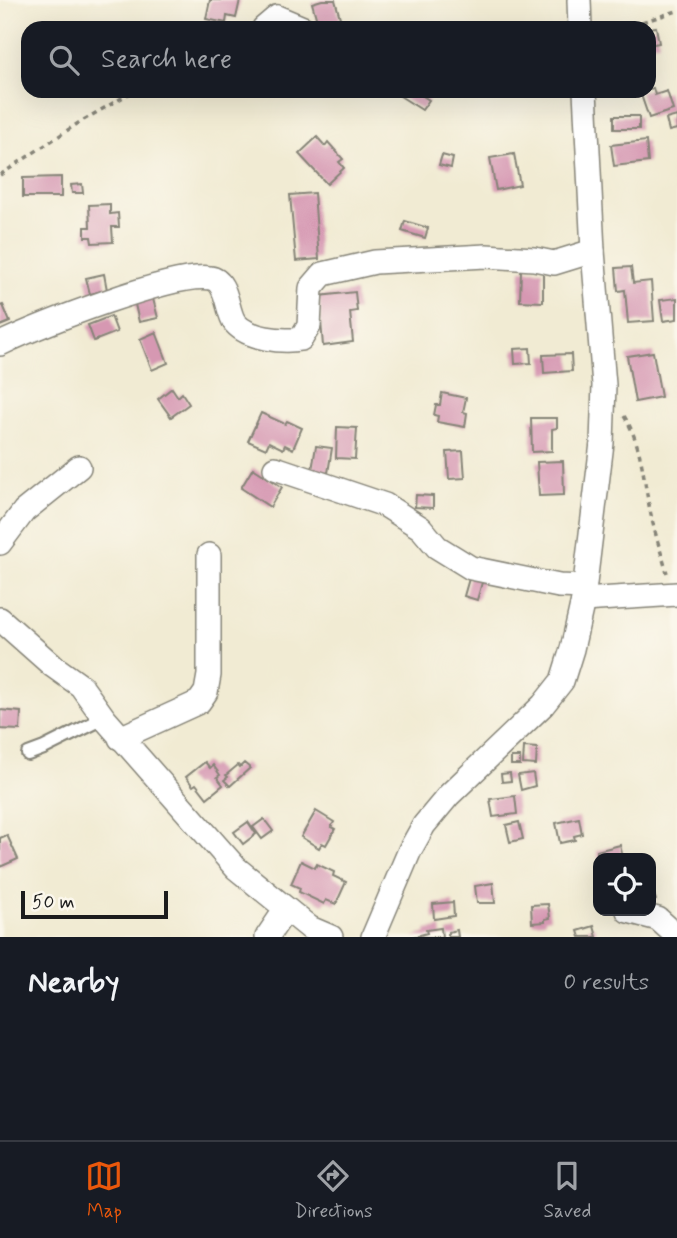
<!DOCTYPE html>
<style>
:root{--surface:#171b24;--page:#242831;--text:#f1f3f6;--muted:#9ea1a6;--line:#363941;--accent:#ea580c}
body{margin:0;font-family:Mynerve,sans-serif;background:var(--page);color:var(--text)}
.controls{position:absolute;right:21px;bottom:21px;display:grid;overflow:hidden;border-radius:14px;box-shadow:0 7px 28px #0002}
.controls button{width:63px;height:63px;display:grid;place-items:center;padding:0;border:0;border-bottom:2px solid var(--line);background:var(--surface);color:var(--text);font:35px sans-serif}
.scale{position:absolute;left:21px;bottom:18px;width:147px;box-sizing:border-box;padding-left:7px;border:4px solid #1c1c1c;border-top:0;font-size:19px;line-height:24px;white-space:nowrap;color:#1c1c1c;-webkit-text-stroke:5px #fbf7ec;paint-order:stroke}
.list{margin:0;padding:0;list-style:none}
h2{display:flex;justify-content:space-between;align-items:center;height:91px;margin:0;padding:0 28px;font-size:30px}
h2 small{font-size:23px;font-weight:400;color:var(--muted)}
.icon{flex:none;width:38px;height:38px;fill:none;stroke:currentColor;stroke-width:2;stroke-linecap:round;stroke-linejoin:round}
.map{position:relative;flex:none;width:677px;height:937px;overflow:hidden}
.search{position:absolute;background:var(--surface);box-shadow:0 7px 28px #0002;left:21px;right:21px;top:21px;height:77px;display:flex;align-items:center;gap:18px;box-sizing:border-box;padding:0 24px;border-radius:21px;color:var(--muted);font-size:26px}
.sheet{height:203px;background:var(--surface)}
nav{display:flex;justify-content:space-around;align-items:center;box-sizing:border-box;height:98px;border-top:2px solid var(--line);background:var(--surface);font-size:19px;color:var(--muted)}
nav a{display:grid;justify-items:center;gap:4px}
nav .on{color:var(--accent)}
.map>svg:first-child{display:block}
.building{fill:#d698b2}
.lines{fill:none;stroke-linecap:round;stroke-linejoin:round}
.lane-casing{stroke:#868478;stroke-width:16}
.street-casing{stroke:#868478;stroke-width:26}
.path{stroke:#868478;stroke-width:3.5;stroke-dasharray:5 5;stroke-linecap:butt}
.lane{stroke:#fff;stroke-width:12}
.street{stroke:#fff;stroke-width:23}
</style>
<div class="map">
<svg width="677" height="937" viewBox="0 0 677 937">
<rect width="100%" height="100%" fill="#fbf7ec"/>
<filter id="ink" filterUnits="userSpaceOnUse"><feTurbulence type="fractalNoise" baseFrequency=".0143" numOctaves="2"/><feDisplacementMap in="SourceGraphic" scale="14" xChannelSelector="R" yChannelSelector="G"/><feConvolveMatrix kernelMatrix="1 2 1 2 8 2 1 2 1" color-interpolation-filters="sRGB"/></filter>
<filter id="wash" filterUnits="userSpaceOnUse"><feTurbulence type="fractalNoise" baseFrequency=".00686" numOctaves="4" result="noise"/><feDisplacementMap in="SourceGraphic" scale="28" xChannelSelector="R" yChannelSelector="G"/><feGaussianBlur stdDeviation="1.57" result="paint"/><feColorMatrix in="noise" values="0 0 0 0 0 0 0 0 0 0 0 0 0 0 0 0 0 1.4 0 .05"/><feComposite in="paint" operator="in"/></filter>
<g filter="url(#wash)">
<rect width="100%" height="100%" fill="#f1ebd3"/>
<g id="blocks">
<g class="building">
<path d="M210,0H240L236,18L227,16L226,23L206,19Z"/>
<path d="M322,0H335L342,25L319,28L312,3Z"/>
<path d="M206,24L222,26V28H205Z"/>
<path d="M656,27L659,43L649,45V28Z"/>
<path d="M653,88L655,95L667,91L673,110L649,118L640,92Z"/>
<path d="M403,91H415L429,100L422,110L400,96Z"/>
<rect x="614" y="116" width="25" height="13"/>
<path d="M677,116V129L669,131L666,119Z"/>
<path d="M317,137L325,146L328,142L343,159L339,162L344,168L327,184L299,154Z"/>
<path d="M646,141L648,162L614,166L611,145Z"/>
<path d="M514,154L520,185L496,190L490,158Z"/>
<path d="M442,155L453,158L451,168L439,165Z"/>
<path d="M61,177V197H23V178Z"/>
<path d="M82,184L83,193H72L71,185Z"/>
<path d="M314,193L319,259L296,261L290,195Z"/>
<path d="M110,204V214L118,213L119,227H112L113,242L92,243L91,237H85V227H90L89,205Z"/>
<path d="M405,221L428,228L425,238L402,231Z"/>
<path d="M631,267L633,283L651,281L654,321L628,323L625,290L618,291L616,268Z"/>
<path d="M521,270H543V302L520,301Z"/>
<path d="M104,274L107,290L90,294L86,278Z"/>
<path d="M355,292L357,311L350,312L353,342L323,346L319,296Z"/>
<path d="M152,295L158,318L139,322L134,300Z"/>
<path d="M677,298V319L663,321L660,300Z"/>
<path d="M3,305L10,322L0,326V306Z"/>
<path d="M111,316L117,332L94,341L88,325Z"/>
<path d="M156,332L168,363L152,370L140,339Z"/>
<path d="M530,348L531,363L515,364L514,349Z"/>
<path d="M653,352L661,397L635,402L627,356Z"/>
<path d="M571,354L572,371L544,373L543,355Z"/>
<path d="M172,388L178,397L182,393L189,404L171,417L158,399Z"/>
<path d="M442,393L466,398L463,412L467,413L465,427L437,422L438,416L434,415L436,405H440Z"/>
<path d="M261,413L285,424L287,421L302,428L293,449L285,445L283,449L269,442L266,449L248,441Z"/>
<path d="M531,418H557V428L552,429V451L532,452Z"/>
<path d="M337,427L357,428L355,459L336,458Z"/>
<path d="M316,446L332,448L328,473L312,470Z"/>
<path d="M463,451L465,478L449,479L447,452Z"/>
<path d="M563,461L564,495L539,496L537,462Z"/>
<path d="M253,468L282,487L270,507L241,488Z"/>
<path d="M416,495L433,496V508L415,507Z"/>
<path d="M470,575L483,579L477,600L464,596Z"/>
<path d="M0,710L21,712L20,730L0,729Z"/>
<path d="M524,747L537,748L536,765L523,764Z"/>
<rect x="511" y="757" width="9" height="8"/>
<path d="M205,762L210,768L213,765L220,775L217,777L223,785L207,798L196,784L193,786L186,777Z"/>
<path d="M244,763L250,768L230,786L224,780L228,777L226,775L238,765L240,767Z"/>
<path d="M510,773L511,781L502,782L501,774Z"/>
<path d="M533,773L535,786L521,790L518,775Z"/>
<path d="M515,796L517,814L493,817L490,799Z"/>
<path d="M316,811L334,822L331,827L335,829L326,845L322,843L319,848L301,837Z"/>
<path d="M579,818L582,834L574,836L575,840L560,843L556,823Z"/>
<path d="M264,819L273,831L262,839L253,827Z"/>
<path d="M248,822L256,834L243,844L234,832Z"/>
<path d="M519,822L523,839L510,842L506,825Z"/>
<path d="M7,835L18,859L0,867V838Z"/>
<path d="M620,845L623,858H598L597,851Z"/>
<path d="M301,861L315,868L317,864L334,872L333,876L346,882L336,904L326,900L324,904L299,892L300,888L291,884Z"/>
<path d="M493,883L495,903H477L475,886Z"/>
<path d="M651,885L656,900L651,903Z"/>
<path d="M453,902L454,916L434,919L433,904Z"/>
<path d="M548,904L550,918L545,919V922L532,923L531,905Z"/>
<path d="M594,926L597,937H580L578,931Z"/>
<path d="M441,928L442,937H413L427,933L426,930Z"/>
<path d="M457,930L458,937H448V932Z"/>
</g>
</g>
</g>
<g filter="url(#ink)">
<use href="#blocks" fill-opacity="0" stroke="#868478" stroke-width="2"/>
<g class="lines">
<defs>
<path id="lane" d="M28,754L44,748L104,718"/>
<g id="street">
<path d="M579,0L580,28"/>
<path d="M264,28L277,17L303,28"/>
<path d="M0,344C38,326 173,272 210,278C228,280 226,311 235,323C249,339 282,342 301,339L309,326L311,288L323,274L375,262L486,256L534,259L554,263L593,251"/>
<path d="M275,468L385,505L421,528L437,547L471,568L559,586L584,587"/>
<path d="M0,543L24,511L79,467"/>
<path d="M583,600L677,594"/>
<path d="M0,619L53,666L81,686L104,718L236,868L310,928L331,937"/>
<path d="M120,738L199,702L206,692L209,675V555"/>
<path d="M628,911L658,919L677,936"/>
<path d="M267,937L286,909"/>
<path d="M373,937L410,850L424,825L449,795L543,705L562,681L572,649L583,600L602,443L604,385L593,251L585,91"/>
</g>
</defs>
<use href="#lane" class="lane-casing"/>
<use href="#street" class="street-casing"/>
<g class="path">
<path d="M623,28L677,11"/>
<path d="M0,175L80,122L134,91"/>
<path d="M624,416C642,444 643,478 650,510C654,531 661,552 667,573"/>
</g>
<use href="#lane" class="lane"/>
<use href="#street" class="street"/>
</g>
</g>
</svg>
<div class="controls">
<button><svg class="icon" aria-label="locate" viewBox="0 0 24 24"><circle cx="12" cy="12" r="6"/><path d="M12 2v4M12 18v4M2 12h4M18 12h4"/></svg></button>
</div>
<div class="scale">50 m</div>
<div class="search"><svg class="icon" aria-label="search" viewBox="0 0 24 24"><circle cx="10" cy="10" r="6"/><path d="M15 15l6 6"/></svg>Search here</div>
</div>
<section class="sheet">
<h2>Nearby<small>0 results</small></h2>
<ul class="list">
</ul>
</section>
<nav>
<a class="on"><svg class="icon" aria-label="map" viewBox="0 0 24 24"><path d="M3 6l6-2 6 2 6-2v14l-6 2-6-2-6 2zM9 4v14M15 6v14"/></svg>Map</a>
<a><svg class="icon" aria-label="directions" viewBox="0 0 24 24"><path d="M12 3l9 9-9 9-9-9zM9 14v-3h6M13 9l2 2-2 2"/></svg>Directions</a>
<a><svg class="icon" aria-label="saved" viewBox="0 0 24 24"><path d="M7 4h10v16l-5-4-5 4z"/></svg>Saved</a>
</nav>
